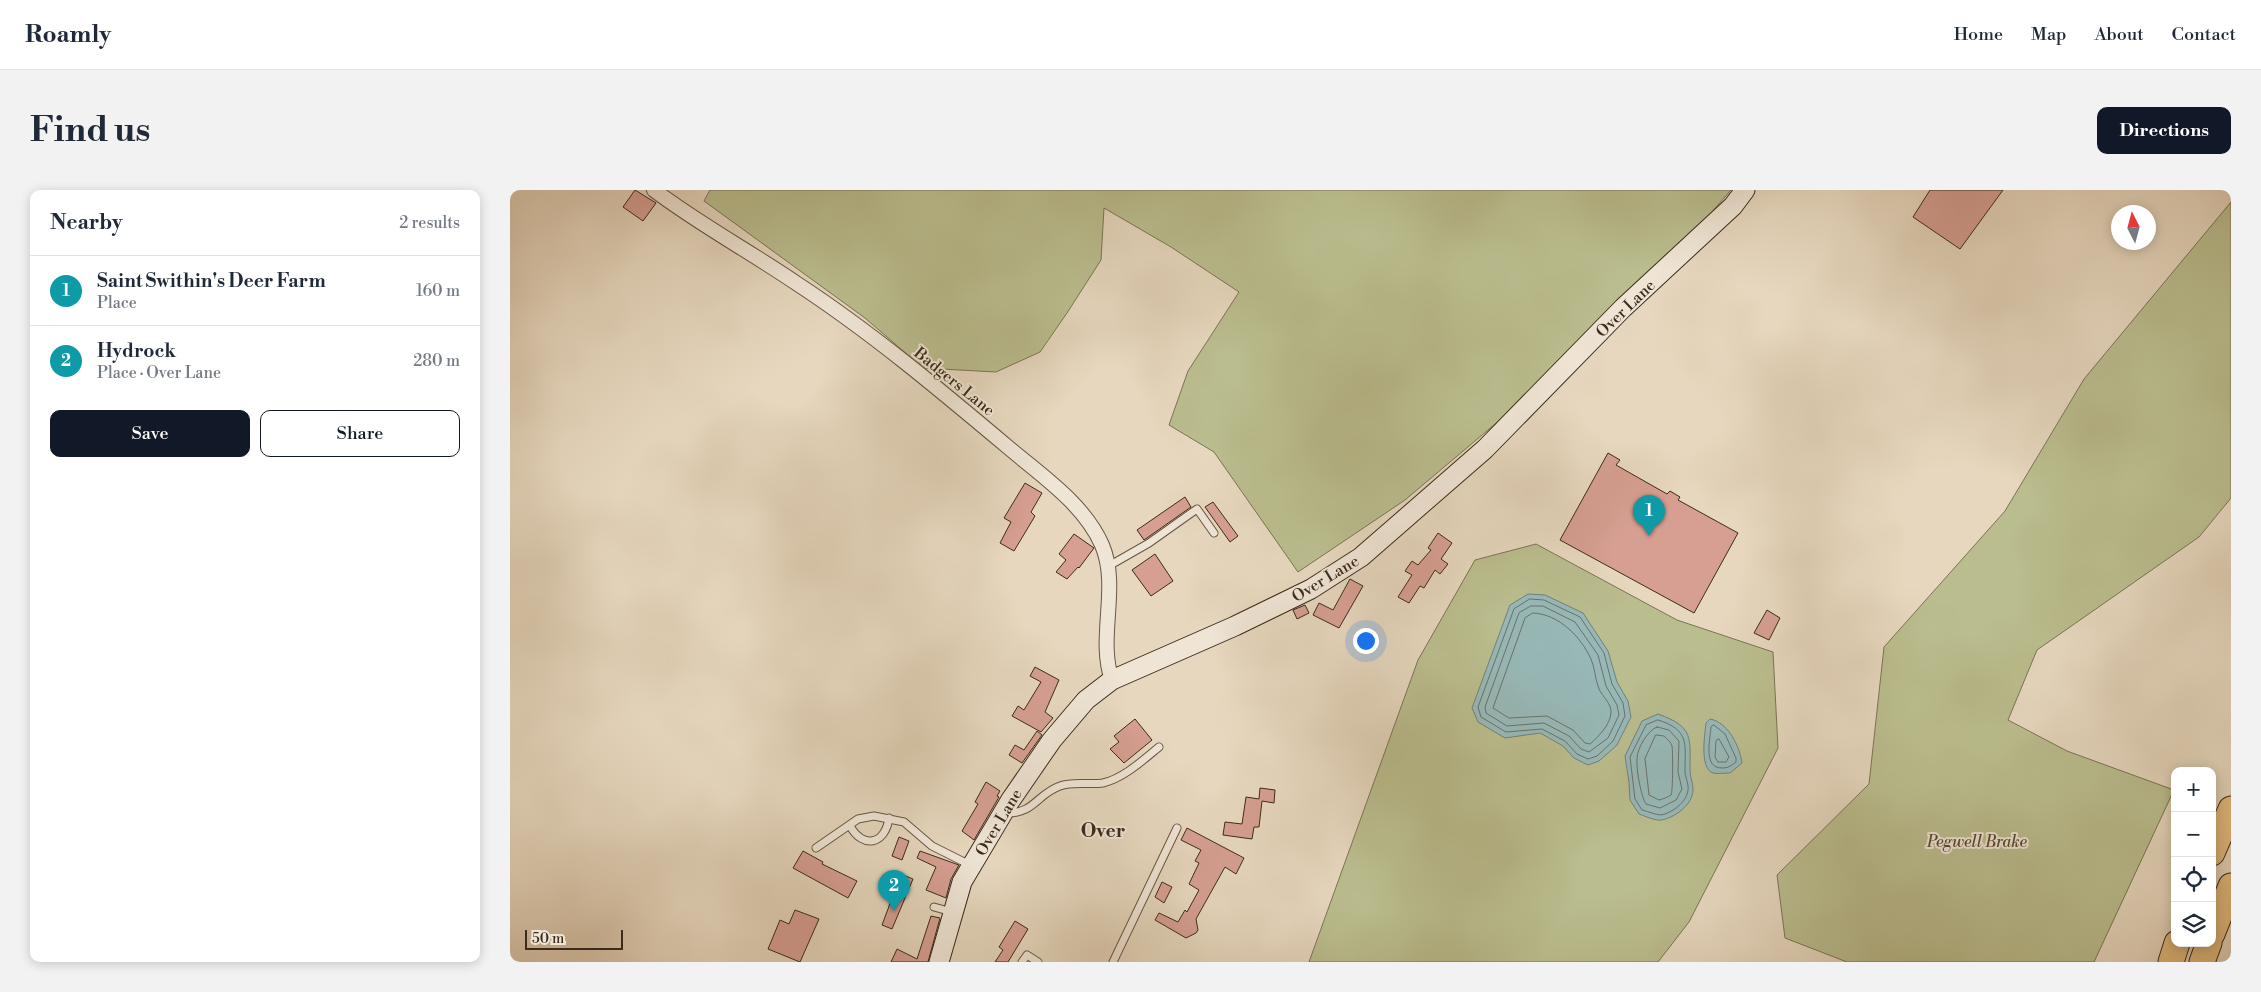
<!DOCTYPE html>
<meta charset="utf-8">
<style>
:root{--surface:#fff;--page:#f2f2f3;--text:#1f2937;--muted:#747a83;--line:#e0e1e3;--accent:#111827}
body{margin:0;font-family:"Libre Bodoni",serif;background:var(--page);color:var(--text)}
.controls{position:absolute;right:15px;bottom:15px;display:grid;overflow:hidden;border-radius:10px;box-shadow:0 2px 12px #0003}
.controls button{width:45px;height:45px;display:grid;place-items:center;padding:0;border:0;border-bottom:1px solid var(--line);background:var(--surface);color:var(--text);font:25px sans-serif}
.compass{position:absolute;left:1601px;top:15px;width:45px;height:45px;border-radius:50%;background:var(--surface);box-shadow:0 2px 12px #0003;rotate:354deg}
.scale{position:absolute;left:15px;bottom:12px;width:98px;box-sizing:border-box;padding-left:5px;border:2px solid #3c2b1b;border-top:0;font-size:14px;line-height:18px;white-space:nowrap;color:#3c2b1b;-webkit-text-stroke:4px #efe5d5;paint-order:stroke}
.you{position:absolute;left:855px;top:450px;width:18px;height:18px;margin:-12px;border:4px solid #fff;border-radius:50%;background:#1a73e8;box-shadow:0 0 0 8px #1a73e833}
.badge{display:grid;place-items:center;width:32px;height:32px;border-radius:50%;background:var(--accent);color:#fff;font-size:16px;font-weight:700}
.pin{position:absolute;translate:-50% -41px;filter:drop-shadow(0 1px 2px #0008)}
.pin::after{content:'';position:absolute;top:26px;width:18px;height:15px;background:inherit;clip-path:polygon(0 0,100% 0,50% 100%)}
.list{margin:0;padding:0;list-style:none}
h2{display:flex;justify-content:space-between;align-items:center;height:65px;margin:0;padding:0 20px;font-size:21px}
h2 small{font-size:16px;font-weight:400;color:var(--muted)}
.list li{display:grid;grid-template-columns:32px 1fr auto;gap:15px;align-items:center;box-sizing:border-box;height:70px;padding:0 20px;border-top:1px solid var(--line)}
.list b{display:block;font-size:19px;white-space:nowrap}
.list p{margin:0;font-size:16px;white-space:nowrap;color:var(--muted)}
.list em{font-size:16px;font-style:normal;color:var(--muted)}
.actions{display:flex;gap:10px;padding:15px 20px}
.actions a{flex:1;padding:11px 0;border:1px solid var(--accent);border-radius:10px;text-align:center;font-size:18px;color:var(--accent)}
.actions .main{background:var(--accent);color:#fff}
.icon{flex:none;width:28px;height:28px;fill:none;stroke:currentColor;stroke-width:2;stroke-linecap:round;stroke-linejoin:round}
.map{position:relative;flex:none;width:1721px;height:772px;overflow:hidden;border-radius:10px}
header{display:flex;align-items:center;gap:30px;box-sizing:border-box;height:70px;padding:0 25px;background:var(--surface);border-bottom:1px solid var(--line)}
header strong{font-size:24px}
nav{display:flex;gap:28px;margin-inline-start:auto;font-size:18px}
.intro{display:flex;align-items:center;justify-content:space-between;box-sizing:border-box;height:120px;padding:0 30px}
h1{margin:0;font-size:35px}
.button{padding:12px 22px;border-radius:10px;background:var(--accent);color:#fff;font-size:18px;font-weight:700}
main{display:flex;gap:30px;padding:0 30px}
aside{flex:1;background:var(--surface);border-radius:10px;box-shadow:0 2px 12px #0003}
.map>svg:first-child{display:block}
.green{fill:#babd8e;stroke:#7b7454}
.water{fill:#97b8b7;stroke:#738079}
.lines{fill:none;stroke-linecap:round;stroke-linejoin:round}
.shore{stroke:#6a7269;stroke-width:1}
.building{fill:#d69f92;stroke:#3c2b1b}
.lane-casing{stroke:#665644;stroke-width:9}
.street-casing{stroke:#665644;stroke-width:16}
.secondary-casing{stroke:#3c2b1b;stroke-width:21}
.highway-casing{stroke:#3c2b1b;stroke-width:27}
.lane{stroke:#efe5d5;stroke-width:7}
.street{stroke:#efe5d5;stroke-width:14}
.secondary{stroke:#efe5d5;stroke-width:19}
.highway{stroke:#e3bc7f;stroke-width:25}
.labels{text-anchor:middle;stroke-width:4;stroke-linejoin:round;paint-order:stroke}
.street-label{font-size:16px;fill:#3c2b1b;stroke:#efe5d5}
.park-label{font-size:16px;font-style:italic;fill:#554832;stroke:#efe5d5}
.quarter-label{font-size:19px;font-weight:bold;fill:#3c2b1b;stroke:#efe5d5}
</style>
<header>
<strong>Roamly</strong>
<nav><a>Home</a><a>Map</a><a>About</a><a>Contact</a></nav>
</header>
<div class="intro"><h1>Find us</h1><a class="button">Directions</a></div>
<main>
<aside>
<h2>Nearby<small>2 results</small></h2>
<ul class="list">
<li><span class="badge" style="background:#0f9aa8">1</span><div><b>Saint Swithin's Deer Farm</b><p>Place</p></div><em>160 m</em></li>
<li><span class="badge" style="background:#0f9aa8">2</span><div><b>Hydrock</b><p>Place · Over Lane</p></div><em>280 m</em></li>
</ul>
<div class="actions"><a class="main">Save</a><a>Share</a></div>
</aside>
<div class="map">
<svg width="1721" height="772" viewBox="0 0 1721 772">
<rect width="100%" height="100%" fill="#e6d7be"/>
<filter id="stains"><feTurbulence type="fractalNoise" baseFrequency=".004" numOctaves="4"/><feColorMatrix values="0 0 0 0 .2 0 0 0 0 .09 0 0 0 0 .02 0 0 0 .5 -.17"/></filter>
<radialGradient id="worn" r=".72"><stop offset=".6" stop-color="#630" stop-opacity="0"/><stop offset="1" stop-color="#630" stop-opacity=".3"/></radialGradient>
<g class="green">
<path d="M200,0H1221L1188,38L1010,213L895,310L788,382L704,262L659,235L678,181L729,102L661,57L594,18L591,70L557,123L530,162L486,182L413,178L355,128L194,11Z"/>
<path d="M1721,12V308L1689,347L1527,460L1498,530L1557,561L1664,600L1584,772H1337L1275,748L1267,685L1359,594L1374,457L1495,321L1574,189Z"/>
<path d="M1026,354L1167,430L1263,462L1268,558L1179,732L1148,772H799L908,470L965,370Z"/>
</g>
<g class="water">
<path d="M1018,404L1035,405L1073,423L1098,461L1107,492L1118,511L1121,527L1107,555L1089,571L1078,575L1064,568L1053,556L1030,543L995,548L968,532L962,518L1000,415Z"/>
<path d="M1148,524C1184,537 1180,547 1180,580C1180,587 1183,593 1183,600C1183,614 1165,628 1151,630C1145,631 1135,626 1129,624L1120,610L1119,592L1115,566L1132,531Z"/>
<path d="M1200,529C1218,532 1230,557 1232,573L1220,583C1215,583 1208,584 1203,583C1189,578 1195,544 1196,533Z"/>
</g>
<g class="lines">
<g class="shore">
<path d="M1020,409L1034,410L1070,427L1094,463L1102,494L1113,513L1115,526L1103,551L1087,566L1078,569L1067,564L1055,551L1032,539L996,542L971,527L968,517L1004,419Z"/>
<path d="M1021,416H1033L1065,432L1088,465L1096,496L1107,515L1109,525L1098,548L1079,562L1071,559L1059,546L1034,533L997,536L976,523L975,517L1009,423Z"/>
<path d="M1023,423C1049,424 1071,447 1081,469C1085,478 1085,489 1089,499C1092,506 1102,514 1101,523C1100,535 1089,546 1080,554L1075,553L1063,540L1037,526L999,528L983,518L1015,428Z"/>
<path d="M1148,530C1180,540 1175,554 1175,581C1175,587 1179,594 1178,600C1177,612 1162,623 1151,625C1146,625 1137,621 1132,620L1125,609L1120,567L1136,535Z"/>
<path d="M1204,535L1215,544L1226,568V572C1221,576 1218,578 1212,578C1193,578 1200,551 1201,537Z"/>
<path d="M1147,537L1159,540L1169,551L1168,582L1172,599L1166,610L1150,618L1136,614C1131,607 1126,578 1127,569C1127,558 1138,540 1147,537Z"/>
<path d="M1146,545L1154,546C1157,549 1161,552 1162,556C1163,561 1163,602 1161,605C1158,607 1153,609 1149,610L1139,605L1135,569Z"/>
<path d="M1209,549L1219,567L1216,572H1208L1205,567L1206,551Z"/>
</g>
</g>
<g class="building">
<path d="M125,0L146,13L133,31L113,17Z"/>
<path d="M1420,0H1493L1450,59L1403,27Z"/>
<path d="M1098,263L1110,270L1106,275L1157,304L1160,301L1170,307L1168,310L1228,343L1184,423L1050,350Z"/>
<path d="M515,293L532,303L521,322L525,326L504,361L490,353L501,332L494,328Z"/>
<path d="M675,307L681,317L634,350L627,340Z"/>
<path d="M703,312L728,346L720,352L695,317Z"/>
<path d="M928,343L942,353L931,369L938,374L930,384L925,380L914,398L910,396L899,413L888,407L902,385L895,381L902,371L908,375L921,360L918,358Z"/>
<path d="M564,344L584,358L569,378L568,377L557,389L546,382L556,370L549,364Z"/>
<path d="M645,364L663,391L641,406L622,380Z"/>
<path d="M840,389L853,396L829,438L803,425L809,413L823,420Z"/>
<path d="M795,415L799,423L787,429L783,420Z"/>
<path d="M1257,420L1270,428L1259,450L1244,443Z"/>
<path d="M525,477L549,490L535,522L543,528L531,542L502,526L508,516L514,520L531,492L520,486Z"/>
<path d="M625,529L642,550L614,573L600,559L609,552L604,546Z"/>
<path d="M527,541L532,545L512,573L499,565L505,555L514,560Z"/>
<path d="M476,592L490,601L487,606L489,607L464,650L452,641L468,614L465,612Z"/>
<path d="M750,598L765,600L764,613L752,611L749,637H744L742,649L713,645L715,632L732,634L736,607L749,609Z"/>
<path d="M677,638L734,668L726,684L715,677L686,729L688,740L686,743L676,748L645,730L649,723L668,732L675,720L677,722L689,700L679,694L689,673L685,671L691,660L671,650Z"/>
<path d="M389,647L399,651L392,670L382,666Z"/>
<path d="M293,661L313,672L312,674L347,691L338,708L283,678Z"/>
<path d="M410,661L449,675L441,689L436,708L416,700L426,677L407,668Z"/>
<path d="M391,684L403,689L382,739L372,735Z"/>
<path d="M652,692L662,697L654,713L645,707Z"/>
<path d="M285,720L309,729L290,772L258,759L270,730L279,734Z"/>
<path d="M421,726L430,728L418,772H381L387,759L407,769Z"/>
<path d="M505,731L518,739L498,772H485L493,760L489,757Z"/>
</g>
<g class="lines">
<defs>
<g id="lane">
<path d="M597,377L639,353L687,319L704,343"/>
<path d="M496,623C524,624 527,604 550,596C563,591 579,595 593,593C614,588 633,570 649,557"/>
<path d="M340,636C353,659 375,655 379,628"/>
<path d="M306,658L348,629L364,626L394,632L422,656L460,675"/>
<path d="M424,717L442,722"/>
<path d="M512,772L517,765L528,772"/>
<path d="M603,772L667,638"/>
</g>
<path id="street" d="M144,0C189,34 239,61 286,93C361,142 430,200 499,258C532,286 574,314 592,355C610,397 587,448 602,490"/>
<path id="secondary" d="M429,772L452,692L500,611L542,550L576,510L602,490L725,436L801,399L851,367L975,259L1113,118L1223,16L1235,0"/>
<g id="highway">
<path d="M1702,663L1721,619"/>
<path d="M1702,744L1721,696"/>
<path d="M1661,772L1667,753"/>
<path d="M1692,772L1699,753"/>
</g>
</defs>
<use href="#lane" class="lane-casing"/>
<use href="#street" class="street-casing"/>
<use href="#secondary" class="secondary-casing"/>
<use href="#highway" class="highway-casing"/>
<use href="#lane" class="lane"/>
<use href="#street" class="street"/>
<use href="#secondary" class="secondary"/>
<use href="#highway" class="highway"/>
</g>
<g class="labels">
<g class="street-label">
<text transform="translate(1115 118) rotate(-44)" y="6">Over Lane</text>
<text transform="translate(445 191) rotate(39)" y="6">Badgers Lane</text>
<text transform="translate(815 388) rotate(-31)" y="6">Over Lane</text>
<text transform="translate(488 632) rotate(-59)" y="6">Over Lane</text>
</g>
<g class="park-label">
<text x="1467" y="657">Pegwell Brake</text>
</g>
<g class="quarter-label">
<text x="593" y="647">Over</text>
</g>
</g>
<rect width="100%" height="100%" filter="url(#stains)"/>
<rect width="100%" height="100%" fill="url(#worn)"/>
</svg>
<div class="controls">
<button>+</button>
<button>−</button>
<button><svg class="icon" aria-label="locate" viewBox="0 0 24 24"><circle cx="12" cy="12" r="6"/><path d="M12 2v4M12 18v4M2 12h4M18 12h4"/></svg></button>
<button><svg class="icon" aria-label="layers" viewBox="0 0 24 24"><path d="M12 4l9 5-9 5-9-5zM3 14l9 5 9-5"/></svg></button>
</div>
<svg class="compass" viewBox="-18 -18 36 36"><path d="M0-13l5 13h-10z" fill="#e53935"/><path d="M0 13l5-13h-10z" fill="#747a83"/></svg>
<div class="scale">50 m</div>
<div class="you"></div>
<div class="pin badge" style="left:1139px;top:346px;background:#0f9aa8">1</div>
<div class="pin badge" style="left:384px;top:721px;background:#0f9aa8">2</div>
</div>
</main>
